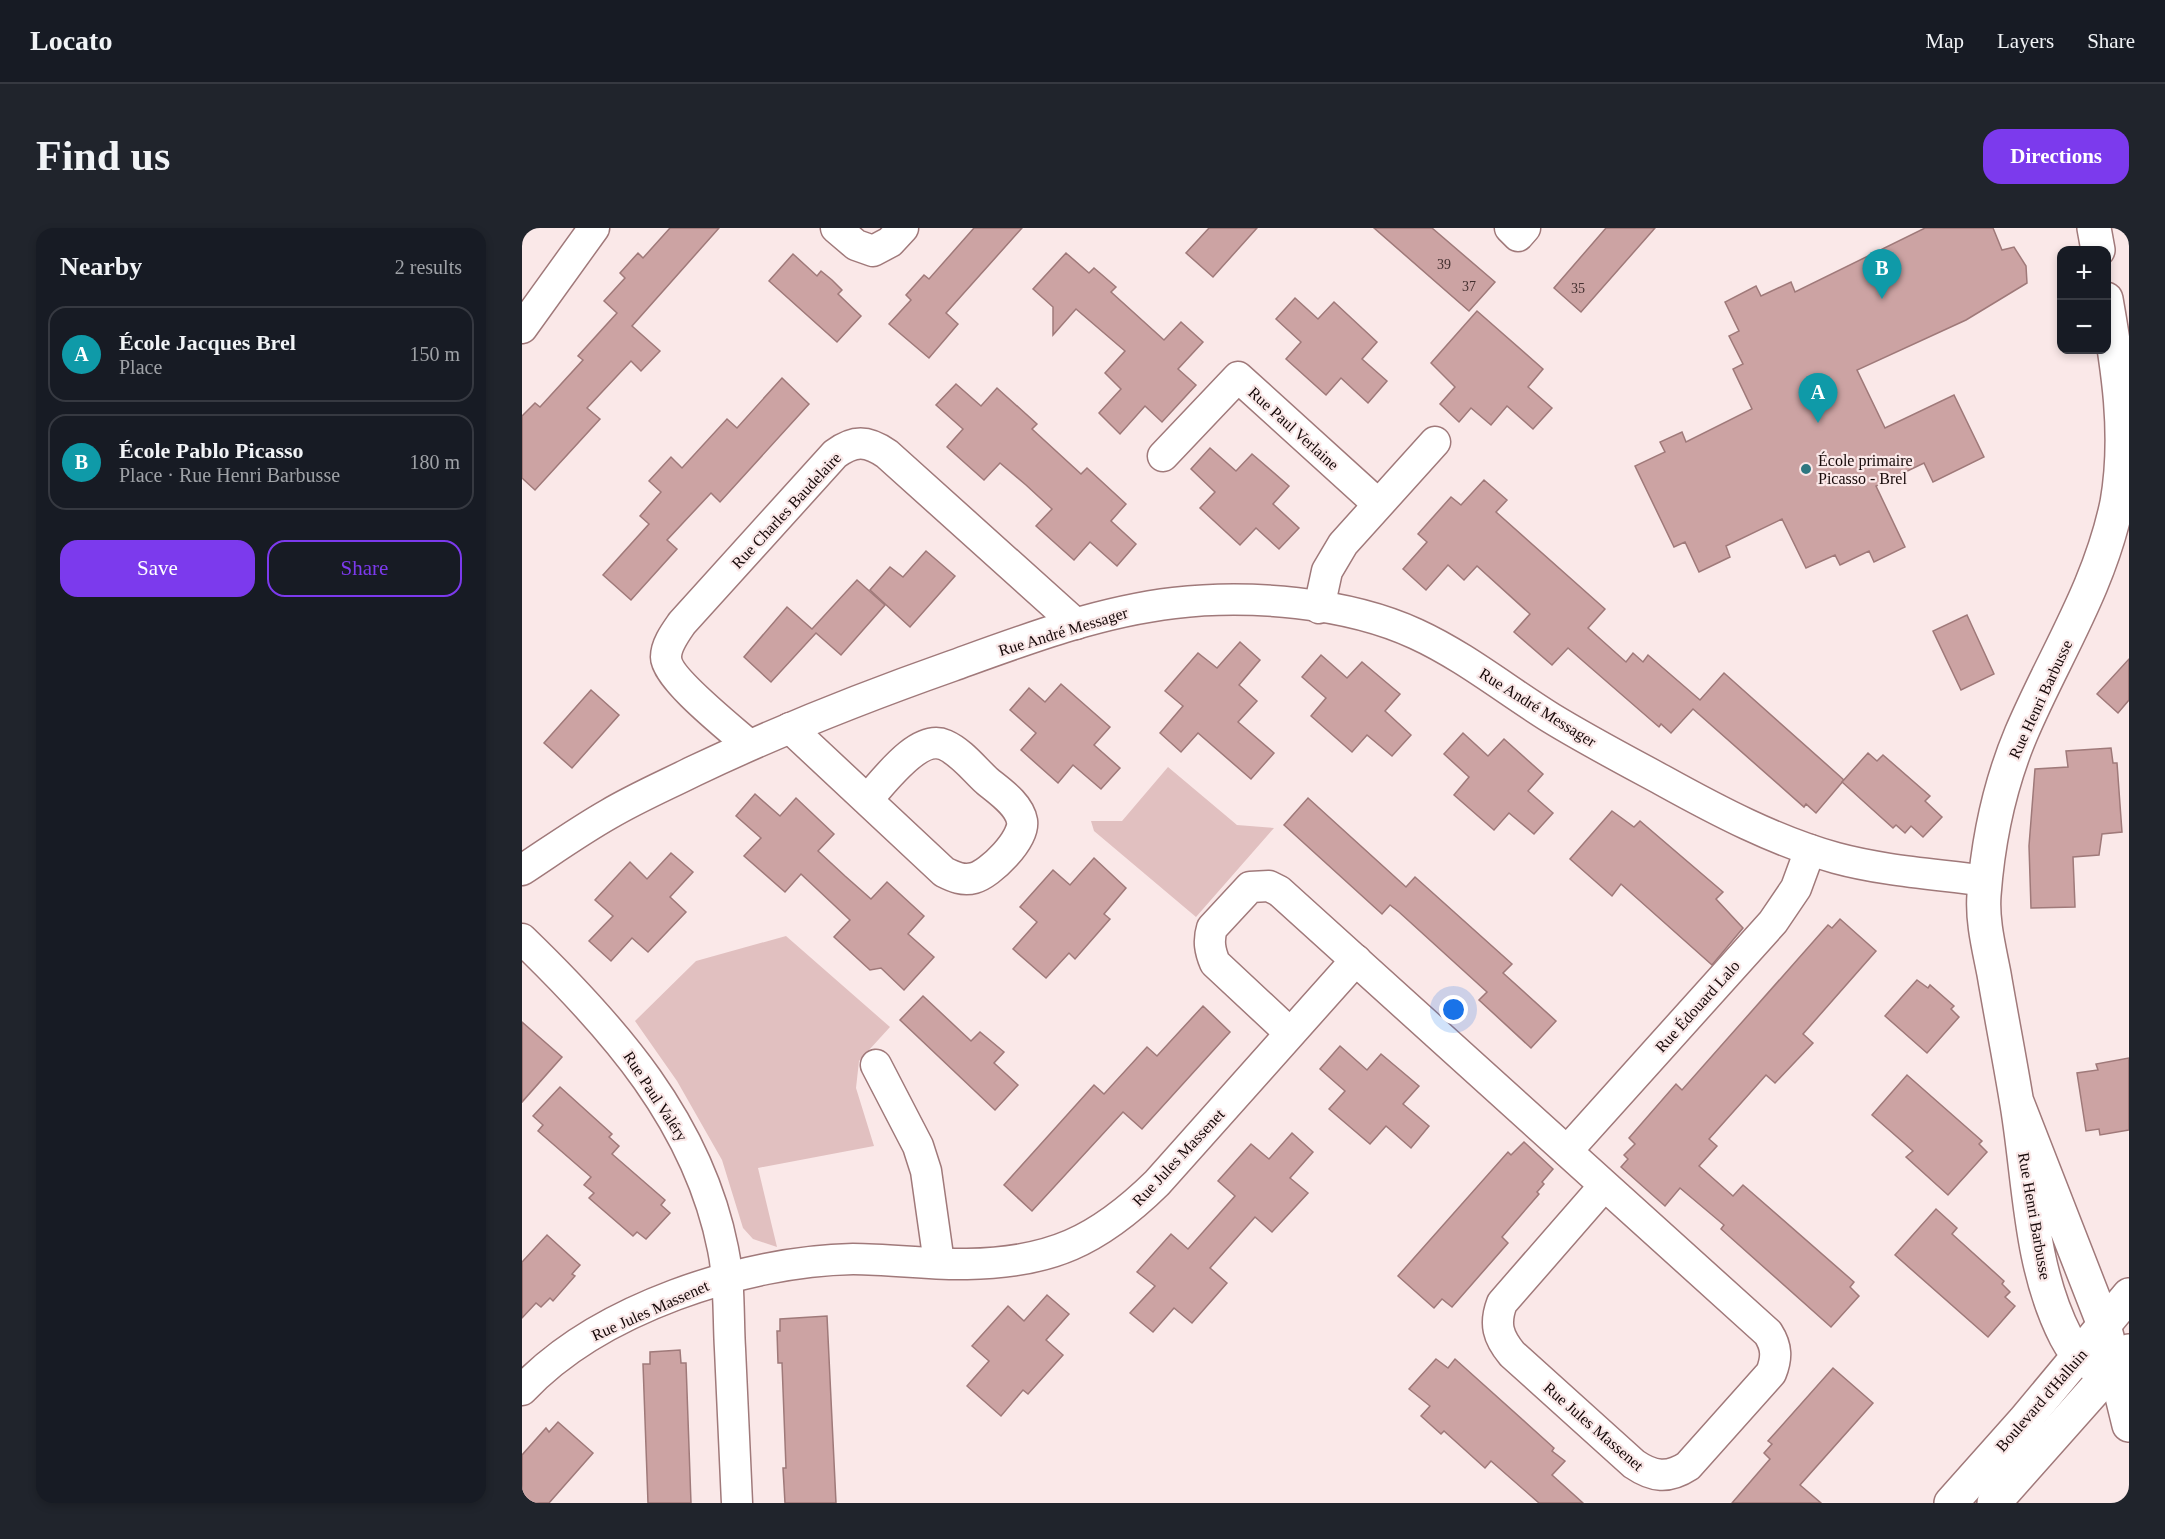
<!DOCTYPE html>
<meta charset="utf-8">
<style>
:root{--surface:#171b24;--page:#20242c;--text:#f1f3f6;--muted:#9ea1a6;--line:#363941;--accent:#7c3aed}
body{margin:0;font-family:Georgia,serif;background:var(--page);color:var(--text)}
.controls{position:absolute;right:18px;top:18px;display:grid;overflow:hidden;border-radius:12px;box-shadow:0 3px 9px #0003}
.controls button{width:54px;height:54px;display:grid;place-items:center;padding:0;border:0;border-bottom:2px solid var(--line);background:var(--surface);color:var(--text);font:30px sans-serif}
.you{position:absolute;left:932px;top:782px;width:21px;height:21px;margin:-15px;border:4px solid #fff;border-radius:50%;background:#1a73e8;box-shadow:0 0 0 9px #1a73e833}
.badge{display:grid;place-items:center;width:39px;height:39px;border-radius:50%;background:var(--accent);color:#fff;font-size:20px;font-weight:700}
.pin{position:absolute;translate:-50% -50px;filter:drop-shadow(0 2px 3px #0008)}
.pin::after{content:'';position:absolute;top:32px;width:21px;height:18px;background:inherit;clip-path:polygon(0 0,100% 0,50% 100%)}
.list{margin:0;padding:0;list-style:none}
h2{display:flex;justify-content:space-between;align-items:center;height:78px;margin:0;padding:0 24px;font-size:26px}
h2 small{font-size:20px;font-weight:400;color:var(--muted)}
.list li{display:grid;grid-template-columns:39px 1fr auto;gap:18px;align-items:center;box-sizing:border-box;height:96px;margin:0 12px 12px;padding:0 12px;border:2px solid var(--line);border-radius:18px}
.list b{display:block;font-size:22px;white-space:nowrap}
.list p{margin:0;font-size:20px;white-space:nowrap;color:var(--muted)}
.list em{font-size:20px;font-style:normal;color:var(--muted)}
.actions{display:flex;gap:12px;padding:18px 24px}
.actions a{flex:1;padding:14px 0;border:2px solid var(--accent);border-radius:18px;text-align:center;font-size:21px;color:var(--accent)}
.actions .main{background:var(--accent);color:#fff}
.map{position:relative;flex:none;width:1607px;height:1275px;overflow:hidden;border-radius:18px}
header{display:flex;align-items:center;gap:36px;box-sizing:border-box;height:84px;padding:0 30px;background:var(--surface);border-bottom:2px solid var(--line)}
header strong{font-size:28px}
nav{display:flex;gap:33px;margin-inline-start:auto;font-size:21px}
.intro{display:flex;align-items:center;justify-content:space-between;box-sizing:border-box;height:144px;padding:0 36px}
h1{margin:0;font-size:42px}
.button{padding:15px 27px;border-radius:18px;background:var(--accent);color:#fff;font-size:21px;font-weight:700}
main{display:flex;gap:36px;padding:0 36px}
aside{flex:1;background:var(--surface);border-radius:18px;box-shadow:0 3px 9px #0003}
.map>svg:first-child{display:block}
.green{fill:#e1c0c0}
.building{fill:#cca3a3;stroke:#9f7979;stroke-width:1.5}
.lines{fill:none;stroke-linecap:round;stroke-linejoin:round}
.minor-casing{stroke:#a0797a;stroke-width:33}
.tertiary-casing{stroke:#a0797a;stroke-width:36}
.secondary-casing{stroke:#a0797a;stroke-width:36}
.minor{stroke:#fff;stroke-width:30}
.tertiary{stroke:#fff;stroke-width:33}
.secondary{stroke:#fff;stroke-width:33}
.poi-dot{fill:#2e7780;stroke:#fae8e8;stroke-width:2}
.labels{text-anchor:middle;stroke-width:4.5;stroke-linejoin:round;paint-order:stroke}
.number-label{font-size:14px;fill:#432f2f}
.street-label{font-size:16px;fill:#150808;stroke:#fae8e8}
.poi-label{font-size:16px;fill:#150808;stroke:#fae8e8;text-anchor:start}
</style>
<header>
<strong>Locato</strong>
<nav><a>Map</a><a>Layers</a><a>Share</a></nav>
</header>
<div class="intro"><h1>Find us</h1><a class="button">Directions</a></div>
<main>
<aside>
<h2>Nearby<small>2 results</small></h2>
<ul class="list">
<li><span class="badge" style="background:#0f9aa8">A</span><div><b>École Jacques Brel</b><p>Place</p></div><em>150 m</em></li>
<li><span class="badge" style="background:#0f9aa8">B</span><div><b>École Pablo Picasso</b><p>Place · Rue Henri Barbusse</p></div><em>180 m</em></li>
</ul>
<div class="actions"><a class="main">Save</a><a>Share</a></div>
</aside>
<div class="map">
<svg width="1607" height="1275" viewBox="0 0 1607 1275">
<rect width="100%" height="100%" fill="#fae8e8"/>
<g class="green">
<path d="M646,539L715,597L752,600L674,689L572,603L569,593H600Z"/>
<path d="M264,708L368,799L337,833L334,860L352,918L236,940L255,1019L231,1011L221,1000L200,932L155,853L113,793L174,733Z"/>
</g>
<g class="building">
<path d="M148,0H197L110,98L138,123L119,143L109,133L65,180L78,191L13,262L0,250V188L13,175L18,179L61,132L56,128L95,85L82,73L103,50L98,45L116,25L121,30Z"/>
<path d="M452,0H500L424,85L436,96L407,130L367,96L389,72L384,67L402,47L407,51Z"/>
<path d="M687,0H735L691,49L664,25Z"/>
<path d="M852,0H910L973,54L947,83Z"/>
<path d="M1084,0H1133L1059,84L1032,60Z"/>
<path d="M1403,0H1471L1480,22L1492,19L1504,38L1505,55L1444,92L1335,142L1363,200L1432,167L1462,229L1411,254L1402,235L1354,258L1383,319L1352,334L1347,323L1318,337L1313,327L1284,340L1260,291L1204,318L1208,329L1177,344L1163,314L1152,319L1113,238L1143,224L1138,214L1160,204L1164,214L1230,181L1211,141L1221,136L1207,108L1217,103L1203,74L1234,58L1239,68L1269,54L1273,64Z"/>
<path d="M544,25L567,45L572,40L594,59L589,64L642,112L659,94L681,114L656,141L674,157L640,194L623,178L598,206L577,185L599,161L583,145L603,123L554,81L531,107V79L511,61Z"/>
<path d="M271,26L295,48L299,43L310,52L320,62L316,66L339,88L315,114L247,53Z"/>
<path d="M773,70L796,91L812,74L855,114L840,131L865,153L846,175L819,150L804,167L764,131L779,114L754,91Z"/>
<path d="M955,83L1021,141L1006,159L1030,180L1011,201L985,178L969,197L949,180L937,194L918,176L933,159L909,135Z"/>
<path d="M260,150L287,176L198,274L189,265L145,312L155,321L109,372L81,347L127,296L118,288L139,264L127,253L149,229L160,240L205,191L215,200Z"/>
<path d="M434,156L459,178L475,160L515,196L510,201L559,246L565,240L604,276L589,293L614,316L595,338L568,314L552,332L514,298L530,281L504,257L478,235L462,252L425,219L441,201L414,177Z"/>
<path d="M688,220L714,243L730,226L767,258L751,276L777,300L757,321L734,300L718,317L678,280L693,264L669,241Z"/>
<path d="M962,252L985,272L974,284L1083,381L1066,400L1104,434L1111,425L1121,434L1126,427L1178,472L1202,445L1322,552L1294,585L1284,576L1282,579L1171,481L1149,505L1139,496L1137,499L1046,420L1030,437L992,404L1008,386L955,338L942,352L926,337L904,362L881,341L905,314L896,306L929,269L939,277Z"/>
<path d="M404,323L433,348L388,399L348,362L368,339L381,349Z"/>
<path d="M335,352L363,377L319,427L294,405L249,454L222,429L265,379L290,401Z"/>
<path d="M1445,387L1472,446L1439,462L1411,403Z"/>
<path d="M718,414L738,432L717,457L735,473L716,494L752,525L729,551L676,505L659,524L638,505L661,478L643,463L676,425L695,440Z"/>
<path d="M799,427L825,450L840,434L878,466L863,483L889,507L870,528L845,507L830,524L789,488L804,470L780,449Z"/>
<path d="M1607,431V472L1596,485L1575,466Z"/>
<path d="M539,456L588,499L572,517L598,540L579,561L551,537L536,555L499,522L514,505L488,482L507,460L523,474Z"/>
<path d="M69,462L97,487L50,540L22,515Z"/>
<path d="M941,505L966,528L982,511L1021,546L1006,563L1031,585L1012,606L987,585L972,602L932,567L947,549L922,526Z"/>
<path d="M1589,520L1591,535H1595L1600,604L1580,606L1577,627L1551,629L1553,679L1509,680L1507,618L1513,541L1546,539L1544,523Z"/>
<path d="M1346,525L1355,533L1361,527L1408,568L1403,573L1420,589L1401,609L1389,598L1383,605L1374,597L1371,600L1320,554Z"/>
<path d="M233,566L258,588L274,570L312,606L296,623L323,648L349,671L365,654L402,688L386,706L412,729L382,762L359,740L348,742L312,709L328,692L279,646L263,664L222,628L239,610L214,588Z"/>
<path d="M786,570L884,659L893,649L990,736L981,745L1034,793L1009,820L957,772L965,764L877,684L868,677L860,686L762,597Z"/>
<path d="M1090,583L1112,599L1118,593L1201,664L1194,671L1221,700L1190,737L1099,656L1090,668L1048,631Z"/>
<path d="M149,625L171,644L148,669L164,684L126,724L110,710L89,733L67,713L91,688L73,672L108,634L125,651Z"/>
<path d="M572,630L604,660L582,686L588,691L553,731L547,725L524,750L491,721L515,694L498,679L531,642L548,657Z"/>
<path d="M1318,691L1354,723L1281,806L1291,815L1253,855L1244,847L1187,911L1195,918L1177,938L1211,968L1221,957L1332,1054L1328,1059L1337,1068L1309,1099L1199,1001L1202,997L1158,960L1143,978L1099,939L1106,931L1102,927L1113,916L1107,910L1154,856L1160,862L1306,697L1310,700Z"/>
<path d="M1395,752L1406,760L1408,757L1432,778L1429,781L1437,789L1405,825L1363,788Z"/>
<path d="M401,768L449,813L458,804L482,824L472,835L496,857L473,882L378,792Z"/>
<path d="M681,778L708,804L620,901L601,884L510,983L482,957L572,857L582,866L625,819L635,828Z"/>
<path d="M0,794L40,829L0,874Z"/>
<path d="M818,818L845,842L859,826L897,858L881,876L907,898L889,920L864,898L848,916L807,881L823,863L798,841Z"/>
<path d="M1607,830V902L1578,907L1577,901L1564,903L1555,845L1576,842L1574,836Z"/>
<path d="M1385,847L1460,913L1457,916L1465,924L1426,967L1384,929L1391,923L1350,887Z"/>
<path d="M38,859L90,906L87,909L97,918L90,926L143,972L139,977L148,985L124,1011L115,1004L111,1008L67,970L72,965L62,957L69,949L16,903L21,897L11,888Z"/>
<path d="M770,905L791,924L768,950L786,965L750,1004L733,989L688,1040L705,1055L670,1095L652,1080L631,1104L608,1085L633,1058L615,1044L649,1006L666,1021L713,968L696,953L729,916L747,931Z"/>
<path d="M1002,914L1031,941L1020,954L1022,956L1015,964L1017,966L980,1009L986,1015L930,1079L920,1071L912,1080L876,1048L986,924L989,927Z"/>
<path d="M1414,981L1435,1000L1430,1006L1482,1053L1480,1056L1488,1064L1483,1069L1493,1078L1466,1109L1373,1027Z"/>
<path d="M25,1007L58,1037L50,1046L53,1048L31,1073L28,1070L19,1079L14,1075L0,1090V1034Z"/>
<path d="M525,1067L547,1086L524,1112L541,1127L506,1166L501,1162L479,1188L445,1158L467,1133L450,1118L486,1078L502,1093Z"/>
<path d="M305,1088L314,1275H263L261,1240H264L260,1135H256L255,1103H258V1091Z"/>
<path d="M158,1122L159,1135H164L169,1275H126L121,1136H128V1124Z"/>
<path d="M914,1131L926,1140L933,1131L1032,1220L1030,1223L1043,1233L1030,1247L1061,1275H1017L969,1233L963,1240L922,1203L919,1206L899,1188L908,1178L887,1161Z"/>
<path d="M1311,1140L1351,1175L1278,1257L1299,1275H1210L1248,1231L1242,1225L1250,1216L1246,1213Z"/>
<path d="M36,1194L71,1225L27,1275H0V1227L24,1200L27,1204Z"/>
</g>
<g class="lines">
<defs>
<g id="minor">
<path d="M314,0L334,17L351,23L368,14L381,0"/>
<path d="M988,0L996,8L1003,0"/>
<path d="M0,100L72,0"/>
<path d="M641,228L716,149L856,276"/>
<path d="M797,380L805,343L821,316L913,214"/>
<path d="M268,500L422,644C432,649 441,653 452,650C468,646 503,611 500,593C497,576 477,563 465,553C452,541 439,524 423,517C396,505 361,555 345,572"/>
<path d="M227,517C209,501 144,450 144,429C144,417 153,405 160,395L313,226C332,212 345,212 365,226L554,396"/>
<path d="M0,642C29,623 57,603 87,586C114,570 144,557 172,543C256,503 342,469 430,438C502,412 575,384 652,375C726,366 825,374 894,406C942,428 984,462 1029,490C1065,512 1103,532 1140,552C1196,583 1253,613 1314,630C1362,643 1414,646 1464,653"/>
<path d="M0,711C91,799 176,894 201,1021C208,1054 206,1088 208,1121C210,1172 213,1224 215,1275"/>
<path d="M768,805L693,735C688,723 686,713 690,700L728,659L747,658L757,663L1246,1105C1255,1119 1255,1130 1249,1145L1166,1238C1146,1251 1131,1249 1112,1236L990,1126C976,1109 972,1096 980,1075L1082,958"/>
<path d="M354,837L396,918L404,943L417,1035"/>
<path d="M1045,923L1251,694L1274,660L1288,622"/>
<path d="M0,1162C76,1081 222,1033 331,1031C369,1031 407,1037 445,1036C528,1035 576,1013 635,955L834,732"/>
</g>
<g id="tertiary">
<path d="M1572,0L1576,22"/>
<path d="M1495,874L1582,1097L1593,1140C1572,1144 1553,1127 1544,1109C1506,1035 1508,949 1494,870C1487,828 1479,787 1472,746C1467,720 1460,693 1462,667C1466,614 1478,556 1499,506C1532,428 1577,361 1595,275C1607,207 1596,139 1584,71"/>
</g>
<g id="secondary">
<path d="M1593,1140L1607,1197"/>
<path d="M1429,1275L1502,1193L1607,1067"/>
<path d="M1472,1275L1607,1123"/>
</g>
</defs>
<use href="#minor" class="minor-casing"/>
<use href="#tertiary" class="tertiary-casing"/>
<use href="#secondary" class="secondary-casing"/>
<use href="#minor" class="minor"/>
<use href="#tertiary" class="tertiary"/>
<use href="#secondary" class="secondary"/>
</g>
<circle class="poi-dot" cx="1284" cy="241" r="6"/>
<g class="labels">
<g class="number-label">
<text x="922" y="41">39</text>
<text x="947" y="63">37</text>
<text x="1056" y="65">35</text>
</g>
<g class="street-label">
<text transform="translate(772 200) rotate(42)" y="6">Rue Paul Verlaine</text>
<text transform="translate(264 282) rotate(-47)" y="6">Rue Charles Baudelaire</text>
<text transform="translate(541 403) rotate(-17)" y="6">Rue André Messager</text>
<text transform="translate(1518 471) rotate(-65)" y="6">Rue Henri Barbusse</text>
<text transform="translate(1016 479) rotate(32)" y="6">Rue André Messager</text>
<text transform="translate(1175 778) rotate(-48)" y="6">Rue Édouard Lalo</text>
<text transform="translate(134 868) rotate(57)" y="6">Rue Paul Valéry</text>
<text transform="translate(656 929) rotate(-47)" y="6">Rue Jules Massenet</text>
<text transform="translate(1513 988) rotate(80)" y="6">Rue Henri Barbusse</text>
<text transform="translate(128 1082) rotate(-24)" y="6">Rue Jules Massenet</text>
<text transform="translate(1519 1172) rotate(-49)" y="6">Boulevard d'Halluin</text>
<text transform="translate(1072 1198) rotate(41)" y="6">Rue Jules Massenet</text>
</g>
<g class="poi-label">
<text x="1296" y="238">École primaire<tspan x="1296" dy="18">Picasso - Brel</tspan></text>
</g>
</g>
</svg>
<div class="controls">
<button>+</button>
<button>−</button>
</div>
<div class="you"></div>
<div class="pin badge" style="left:1296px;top:195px;background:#0f9aa8">A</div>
<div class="pin badge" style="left:1360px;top:71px;background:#0f9aa8">B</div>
</div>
</main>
